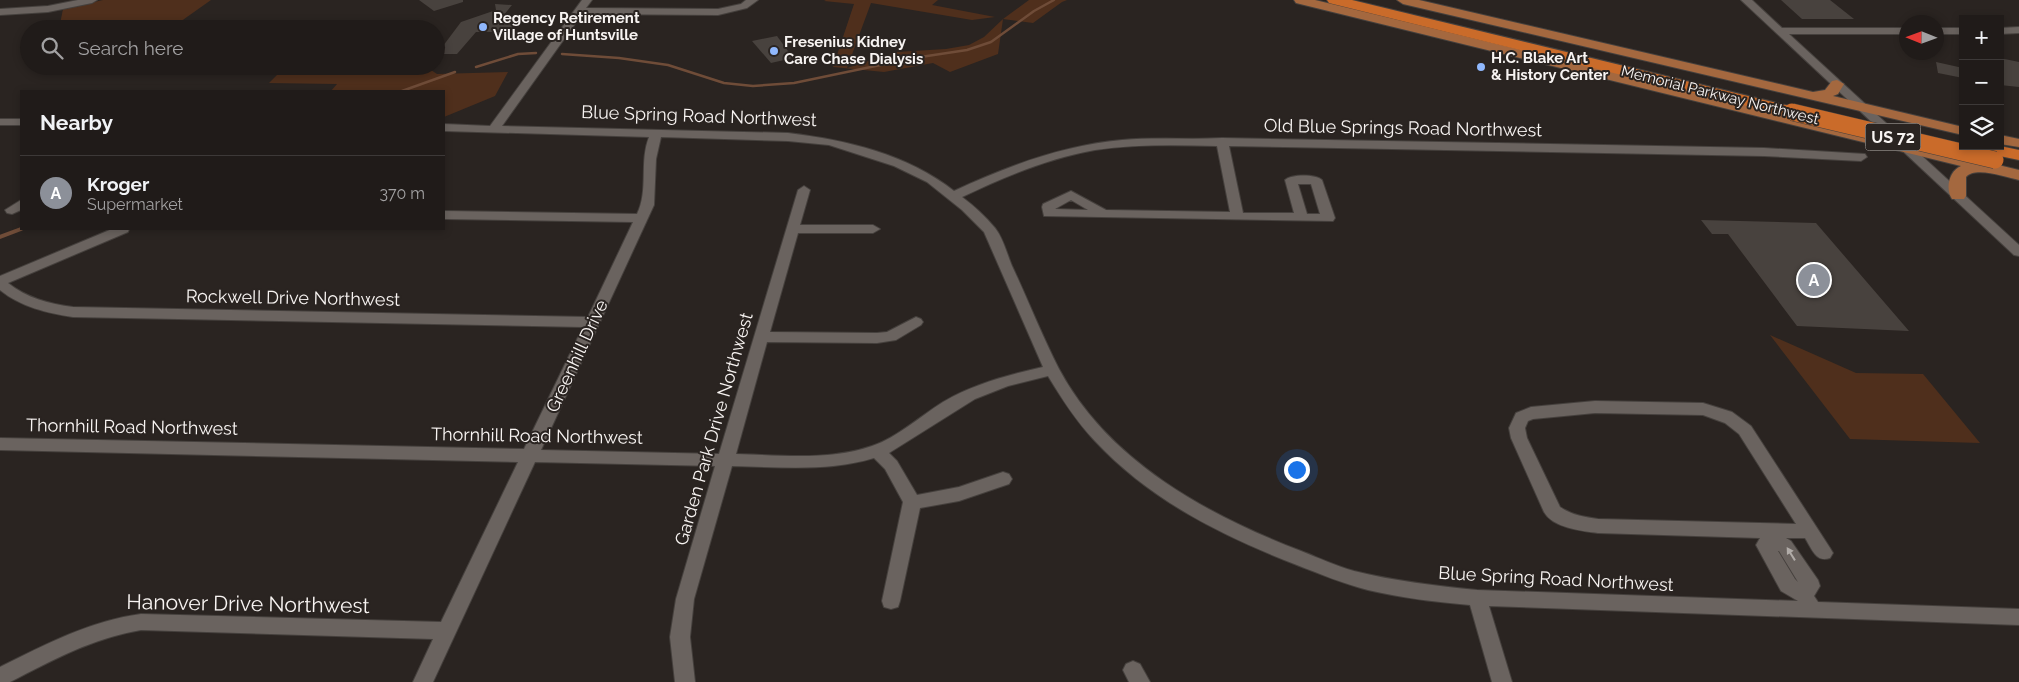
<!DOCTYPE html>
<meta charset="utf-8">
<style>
:root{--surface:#201b19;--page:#2d2826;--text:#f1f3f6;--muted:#a2a1a2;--line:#3d3938;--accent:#8c9099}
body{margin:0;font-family:Raleway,sans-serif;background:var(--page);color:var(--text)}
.controls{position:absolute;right:15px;top:15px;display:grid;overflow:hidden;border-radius:0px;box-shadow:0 2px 8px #0003}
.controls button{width:45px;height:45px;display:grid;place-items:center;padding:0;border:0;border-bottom:1px solid var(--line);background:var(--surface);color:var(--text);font:25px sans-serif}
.compass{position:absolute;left:1899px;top:15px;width:45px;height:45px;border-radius:50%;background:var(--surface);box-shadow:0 2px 8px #0003;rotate:271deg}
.you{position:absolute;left:1296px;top:469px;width:18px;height:18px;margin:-12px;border:4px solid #fff;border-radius:50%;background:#1a73e8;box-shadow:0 0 0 8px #1a73e833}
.badge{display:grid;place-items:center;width:32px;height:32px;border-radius:50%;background:var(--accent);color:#fff;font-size:16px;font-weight:700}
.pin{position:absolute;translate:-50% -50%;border:2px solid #fff;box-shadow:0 1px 5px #0006}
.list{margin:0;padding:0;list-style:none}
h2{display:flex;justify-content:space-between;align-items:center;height:65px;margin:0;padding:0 20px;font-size:21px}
h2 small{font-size:16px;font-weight:400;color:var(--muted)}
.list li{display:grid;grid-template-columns:32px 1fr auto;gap:15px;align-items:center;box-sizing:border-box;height:75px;padding:0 20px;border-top:1px solid var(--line)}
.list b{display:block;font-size:19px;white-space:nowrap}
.list p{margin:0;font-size:16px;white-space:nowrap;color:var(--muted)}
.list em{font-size:16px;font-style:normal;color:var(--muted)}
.icon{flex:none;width:28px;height:28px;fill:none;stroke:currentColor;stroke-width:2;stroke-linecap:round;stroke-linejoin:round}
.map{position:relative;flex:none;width:2019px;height:682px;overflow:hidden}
.search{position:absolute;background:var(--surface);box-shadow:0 2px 8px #0003;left:20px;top:20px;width:425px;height:55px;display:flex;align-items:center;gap:12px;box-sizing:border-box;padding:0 18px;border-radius:28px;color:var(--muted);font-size:19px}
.panel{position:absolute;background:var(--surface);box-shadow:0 2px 8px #0003;left:20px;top:90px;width:425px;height:140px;border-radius:0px}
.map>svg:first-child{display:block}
.green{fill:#4f2f1c}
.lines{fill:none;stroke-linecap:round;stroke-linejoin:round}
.stream-far1{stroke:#6f4c38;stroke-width:2.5}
.stream{stroke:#6f4c38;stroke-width:4}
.building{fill:#48423e}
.minor-casing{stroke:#45403d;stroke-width:2}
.major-casing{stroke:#45403d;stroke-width:2}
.highway-casing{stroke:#45403d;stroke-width:2}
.minor{fill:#6a635f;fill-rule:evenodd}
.major{fill:#a4683f;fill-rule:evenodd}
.highway{fill:#ca6b2a;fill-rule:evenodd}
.highway-bridge-casing{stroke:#45403d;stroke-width:18;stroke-linecap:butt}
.highway-bridge{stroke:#ca6b2a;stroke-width:17}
.oneway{fill:#b1aca8}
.poi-dot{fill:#90b8fd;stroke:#2a2421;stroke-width:2}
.labels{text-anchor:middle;stroke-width:4;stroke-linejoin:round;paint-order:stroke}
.far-poi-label{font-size:15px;font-weight:bold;fill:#f8f4f2;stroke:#2a2421;text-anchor:start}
.far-street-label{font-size:15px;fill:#f8f4f2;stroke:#2a2421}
.shield{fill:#2a2421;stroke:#bab6b3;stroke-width:1}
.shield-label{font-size:16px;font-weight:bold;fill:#f8f4f2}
.street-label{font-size:18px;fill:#f8f4f2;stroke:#2a2421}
.near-street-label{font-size:21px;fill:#f8f4f2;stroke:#2a2421}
</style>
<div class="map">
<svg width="2019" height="682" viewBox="0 0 2019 682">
<rect width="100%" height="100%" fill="#2a2421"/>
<g class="green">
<path d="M103,0H211L170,29H59L63,9Z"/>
<path d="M826,0H938L932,5L995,17L972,20L871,3L847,68L896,52L946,49L969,45L984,37L1003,19L1029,0H1067L1062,2L1033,23L1003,19L998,54L950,72L933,63L884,72L833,67L854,4L824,1Z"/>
<path d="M286,66H425L437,74L508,72L495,96L444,117V91H331L337,84L269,83Z"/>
<path d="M1770,335L1856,373L1923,374L1980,443L1850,439Z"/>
</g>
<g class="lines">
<g class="stream-far1">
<path d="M562,54L619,58L668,65L724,83L753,86L794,83L914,58L967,50L991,42L1034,11L1054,0"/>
<path d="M476,67L518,54L536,53"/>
<path d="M402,91L455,72"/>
</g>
<path class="stream" d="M0,237L21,229"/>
</g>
<g class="building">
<path d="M419,0H463V2L434,11Z"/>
<path d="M1781,0H1830L1854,19H1802Z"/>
<path d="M495,4L512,5L498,22H518L513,32H476L457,54H437L461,22L496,10Z"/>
<path d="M777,36L793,58L771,63L752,41Z"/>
<path d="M2000,58L2019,62V87L2000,85Z"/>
<path d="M1936,62L1963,68V78L1938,73Z"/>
<path d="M1701,220L1816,223L1909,331L1797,326L1728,234H1712Z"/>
</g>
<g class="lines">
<defs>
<g id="minor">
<path d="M78,0H97L92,3L48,12L0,15V9L48,6Z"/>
<path d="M582,0H592L586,8L718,9L741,4L746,0H758L747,8L718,15L582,14L502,126L788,133C846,140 907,154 954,191C1007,166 1064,145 1122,140C1156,137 1189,140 1222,138L1764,148L1865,154L1867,157L1861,161L1764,156L1229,146L1243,213H1294L1285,180C1291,174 1316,174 1322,180L1335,218L1333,221L1044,216L1042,207L1043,204L1071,191L1106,210L1230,212L1217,146C1176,145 1135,144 1095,150C1049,158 1004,177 962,197C974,206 986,217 995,228C1003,238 1007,254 1012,266C1028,300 1042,336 1059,369C1108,461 1207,515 1301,551C1319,558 1336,566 1354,571C1394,581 1436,586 1477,590L1798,601L1781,591L1756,545L1760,538L1598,533C1582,531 1553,528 1544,512L1511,438L1509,428L1516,413L1531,407L1595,401L1703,403L1732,412L1751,426L1830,548L1833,553L1830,558C1816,563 1812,549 1805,538H1786L1791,541L1818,580L1820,586L1814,596L1818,602L2019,609V625L1489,606L1512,682H1492L1470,605C1436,602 1402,598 1368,590C1344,584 1320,574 1297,565C1222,536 1150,500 1095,441C1076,421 1062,399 1048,376L1008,386L975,399L889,453L897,461L917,495L959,487L1003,472L1009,474L1012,479L1009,484L959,501L920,508L900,601L898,607L891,609L884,607L882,601L903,502L885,469L874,458C828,472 780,467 732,466L694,599L690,637L695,682H675L670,637L676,599L715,466L535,462L433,682H413L433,639L141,630C93,638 53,660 10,682H0V667C46,644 90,621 141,614L441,622L518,462L0,450V438L524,449L583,327L73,317C47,313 21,307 0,290V276L112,229H129L128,232L8,283C27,298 49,304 73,307L588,317L633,222L444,219V211L637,214C649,190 639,162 649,137L444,131V124L490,126ZM661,137L788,141L829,145L894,166L927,182L962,210L984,232L1043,367C1008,375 974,384 943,402C919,417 898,437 872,446C829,461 780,455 736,454L767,342L877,343L896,340L921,325L923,322L921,319L916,317L887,332L877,333L770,332L798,233H873L880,229L873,225H800L810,190L804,186L798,190L719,454L541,450L654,205L656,159ZM1298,184H1311L1320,214H1307ZM1071,200L1088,210L1055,209ZM1595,413L1703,415L1725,423L1739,434L1796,524L1598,519C1584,517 1572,515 1560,507L1527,438L1525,428L1528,421L1533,419ZM1778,551H1779L1798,582L1795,579Z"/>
<path d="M1741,0H1752L1782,28H1906V34H1789L2019,245V256L2014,255Z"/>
<path d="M2019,27V33L2000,34V28Z"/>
<rect x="1936" y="28" width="27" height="6"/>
<rect x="0" y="119" width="21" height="6"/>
<path d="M21,200V210L12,214L7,213L5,210Z"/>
<path d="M1133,661L1140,664L1150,682H1129L1123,670L1126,664Z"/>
</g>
<g id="major">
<path d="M1294,0H1315L2019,170V180C2006,177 1975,166 1966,177V196L1964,199H1952C1945,189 1949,171 1961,166L1296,3Z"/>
<path d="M1397,0H1419L1813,92L1825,90L1832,81L1837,80L1844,84L1838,94L1833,96L1963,127V135L1403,4Z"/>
<path d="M2000,135L2019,139V147L2000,144Z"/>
</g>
<g id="highway">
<path d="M1327,0H1352L1798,108L1801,112L1798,116L1792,117L1329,3Z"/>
<path d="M1968,146H2000L2019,150V160L1971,150Z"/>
</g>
</defs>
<use href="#minor" class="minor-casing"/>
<use href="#major" class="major-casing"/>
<use href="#highway" class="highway-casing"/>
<use href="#minor" class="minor"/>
<use href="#major" class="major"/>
<use href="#highway" class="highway"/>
<defs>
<path id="highway-bridge" d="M1792,112L1995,160"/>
</defs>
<use href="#highway-bridge" class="highway-bridge-casing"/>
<use href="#highway-bridge" class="highway-bridge"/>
</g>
<defs><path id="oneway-solid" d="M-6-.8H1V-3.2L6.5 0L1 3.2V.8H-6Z" transform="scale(1.25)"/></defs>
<use class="oneway" href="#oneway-solid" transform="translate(1791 554) rotate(-122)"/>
<g class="poi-dot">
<circle cx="483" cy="27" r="5"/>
<circle cx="774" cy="51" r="5"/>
<circle cx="1481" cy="67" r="5"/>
</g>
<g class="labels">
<g class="far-poi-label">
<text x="493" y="23">Regency Retirement<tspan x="493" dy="17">Village of Huntsville</tspan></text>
<text x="784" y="47">Fresenius Kidney<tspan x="784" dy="17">Care Chase Dialysis</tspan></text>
<text x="1491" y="63">H.C. Blake Art<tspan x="1491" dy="17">&amp; History Center</tspan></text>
</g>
<g class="far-street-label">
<text transform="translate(1720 95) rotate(14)" y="5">Memorial Parkway Northwest</text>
</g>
<rect class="shield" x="1865.5" y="123.5" width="55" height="27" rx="4"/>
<g class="shield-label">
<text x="1893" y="143">US 72</text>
</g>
<g class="street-label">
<text transform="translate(699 116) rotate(2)" y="6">Blue Spring Road Northwest</text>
<text transform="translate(1403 128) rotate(1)" y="6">Old Blue Springs Road Northwest</text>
<text transform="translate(293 298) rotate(1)" y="6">Rockwell Drive Northwest</text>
<text transform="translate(577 356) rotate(-65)" y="6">Greenhill Drive</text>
<text transform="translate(132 427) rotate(1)" y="6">Thornhill Road Northwest</text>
<text transform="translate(714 429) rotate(-74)" y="6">Garden Park Drive Northwest</text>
<text transform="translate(537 436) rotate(1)" y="6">Thornhill Road Northwest</text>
<text transform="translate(1556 579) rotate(3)" y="6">Blue Spring Road Northwest</text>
</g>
<g class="near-street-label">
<text transform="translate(248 604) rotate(1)" y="7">Hanover Drive Northwest</text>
</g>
</g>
</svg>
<div class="controls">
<button>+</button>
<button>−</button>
<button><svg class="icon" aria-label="layers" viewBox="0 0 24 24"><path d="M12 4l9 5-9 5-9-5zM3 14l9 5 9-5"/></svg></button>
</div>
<svg class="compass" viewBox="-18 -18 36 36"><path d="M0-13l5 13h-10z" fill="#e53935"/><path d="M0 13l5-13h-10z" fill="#a2a1a2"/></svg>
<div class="you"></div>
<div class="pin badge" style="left:1814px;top:280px">A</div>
<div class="search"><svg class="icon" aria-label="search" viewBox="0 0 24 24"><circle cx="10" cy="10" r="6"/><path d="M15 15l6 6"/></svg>Search here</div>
<section class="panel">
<h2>Nearby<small></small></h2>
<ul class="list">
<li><span class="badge">A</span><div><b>Kroger</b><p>Supermarket</p></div><em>370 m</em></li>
</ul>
</section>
</div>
